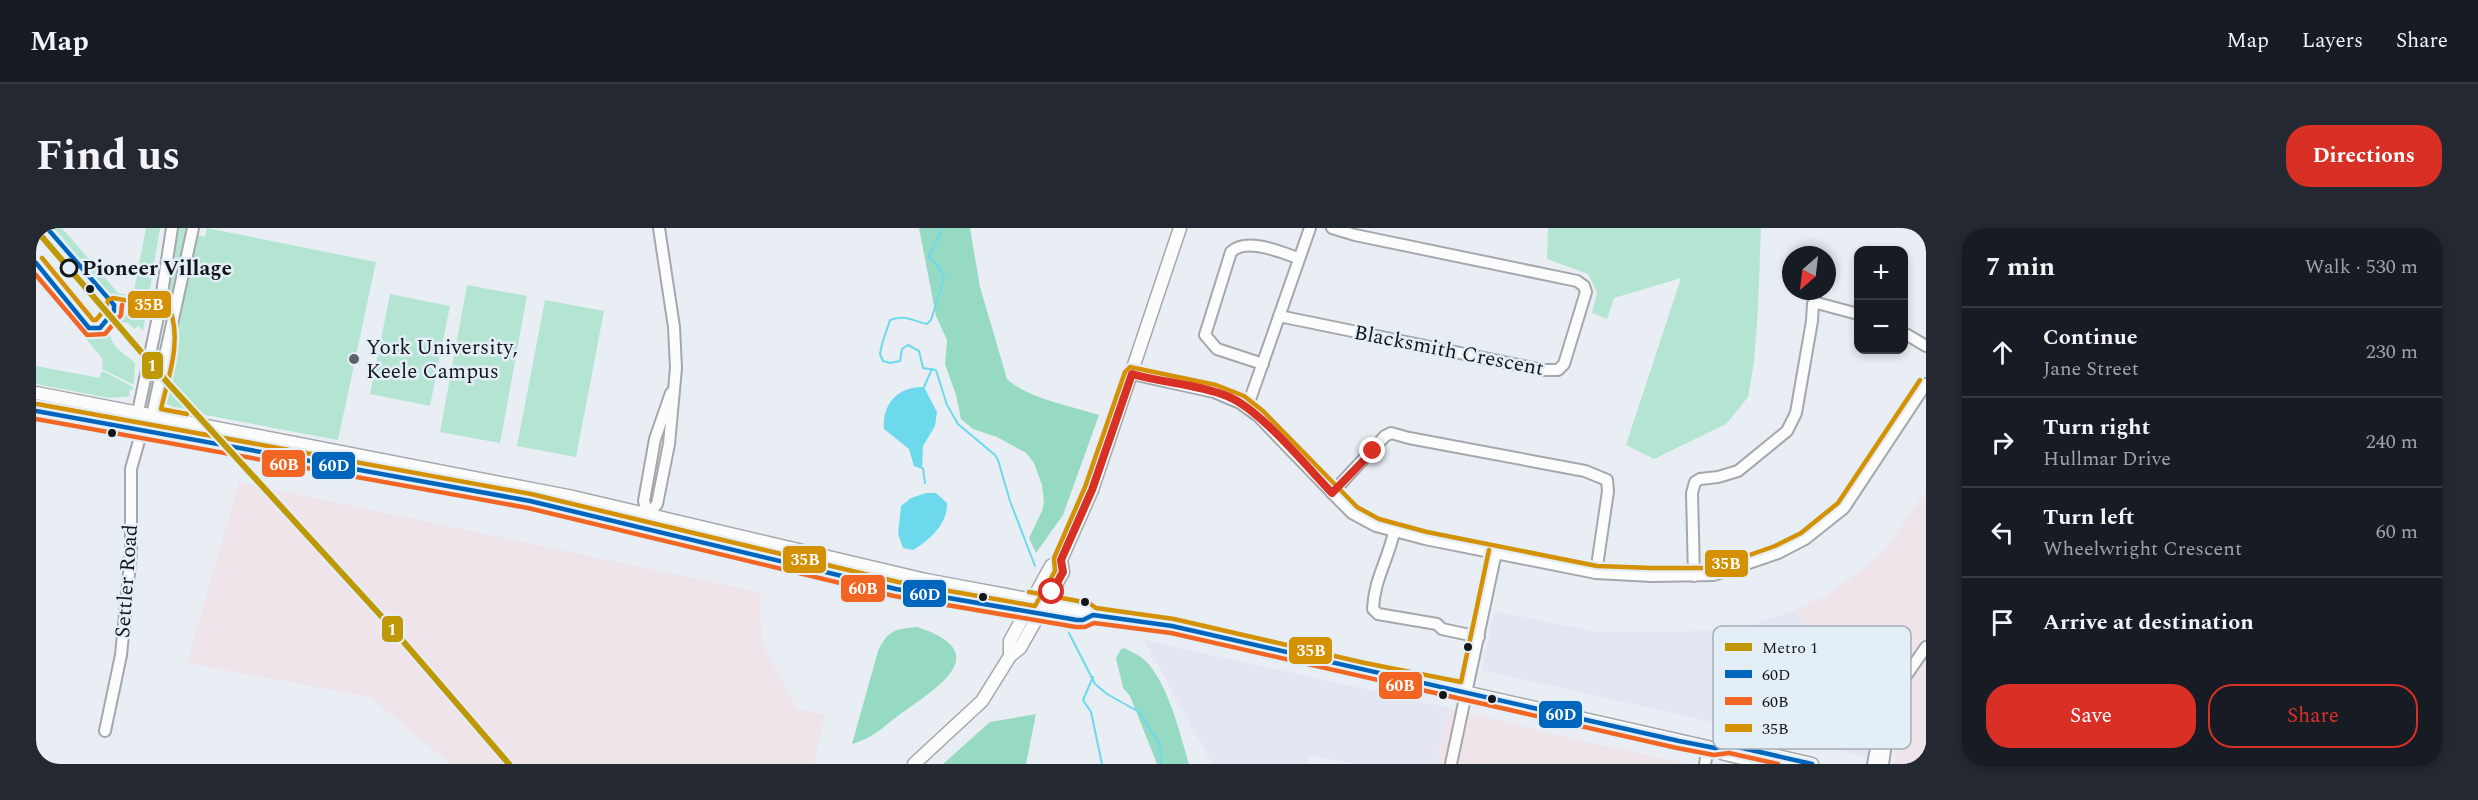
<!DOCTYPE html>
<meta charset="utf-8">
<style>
:root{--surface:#171b24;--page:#242831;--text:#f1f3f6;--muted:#9ea1a6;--line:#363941;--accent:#d93025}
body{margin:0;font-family:Spectral,serif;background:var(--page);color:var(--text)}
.controls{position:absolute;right:18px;top:18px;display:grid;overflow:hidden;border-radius:12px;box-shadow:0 3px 9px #0003}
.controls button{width:54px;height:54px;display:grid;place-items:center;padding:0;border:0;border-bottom:2px solid var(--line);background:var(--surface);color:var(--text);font:30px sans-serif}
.compass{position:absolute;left:1746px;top:18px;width:54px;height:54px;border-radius:50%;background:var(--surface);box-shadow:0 3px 9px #0003;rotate:208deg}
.stop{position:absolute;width:18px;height:18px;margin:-14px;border:4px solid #d93025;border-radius:50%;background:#fff}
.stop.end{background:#d93025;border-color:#fff;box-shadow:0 2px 6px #0008}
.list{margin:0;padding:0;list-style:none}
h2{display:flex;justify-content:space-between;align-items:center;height:78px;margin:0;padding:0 24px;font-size:26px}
h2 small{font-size:20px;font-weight:400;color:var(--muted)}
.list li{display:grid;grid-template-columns:39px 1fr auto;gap:18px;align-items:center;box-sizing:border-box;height:90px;padding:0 24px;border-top:2px solid var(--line)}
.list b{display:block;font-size:22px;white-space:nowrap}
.list p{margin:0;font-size:20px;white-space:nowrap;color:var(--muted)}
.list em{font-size:20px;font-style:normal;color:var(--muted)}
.actions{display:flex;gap:12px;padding:18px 24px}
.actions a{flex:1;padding:14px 0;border:2px solid var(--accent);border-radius:24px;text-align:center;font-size:21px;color:var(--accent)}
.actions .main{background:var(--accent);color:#fff}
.icon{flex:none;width:33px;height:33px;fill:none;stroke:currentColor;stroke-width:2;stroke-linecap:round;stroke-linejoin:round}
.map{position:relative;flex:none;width:1890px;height:536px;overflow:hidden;border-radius:24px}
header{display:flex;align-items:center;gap:36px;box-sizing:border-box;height:84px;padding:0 30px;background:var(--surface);border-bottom:2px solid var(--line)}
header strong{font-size:28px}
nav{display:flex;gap:33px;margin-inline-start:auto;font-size:21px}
.intro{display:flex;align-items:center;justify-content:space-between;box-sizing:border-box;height:144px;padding:0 36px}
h1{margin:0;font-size:42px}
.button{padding:15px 27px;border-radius:24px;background:var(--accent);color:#fff;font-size:21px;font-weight:700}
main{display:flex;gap:36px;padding:0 36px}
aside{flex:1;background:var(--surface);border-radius:24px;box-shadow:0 3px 9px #0003}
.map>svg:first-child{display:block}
.commercial{fill:#e5e6f4}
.industrial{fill:#efe4ea}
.green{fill:#b4e5d3}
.forest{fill:#97dac3}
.water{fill:#6cd9ed}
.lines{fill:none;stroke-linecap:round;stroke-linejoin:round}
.stream{stroke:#6cd9ed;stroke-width:2}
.minor-casing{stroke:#a4a8ac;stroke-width:14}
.major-casing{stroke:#a4a8ac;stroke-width:15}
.minor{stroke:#fcfcfd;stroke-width:10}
.major{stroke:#fcfcfd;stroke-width:12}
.bus-1-casing{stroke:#e4eef7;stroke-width:9}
.bus-2-casing{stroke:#e4eef7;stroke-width:9}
.bus-3-casing{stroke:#e4eef7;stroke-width:9}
.bus-1{stroke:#0065bd;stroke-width:4.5}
.bus-2{stroke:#f26522;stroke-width:4.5}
.bus-3{stroke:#d59104;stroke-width:4.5}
.metro-1-casing{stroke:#e4eef7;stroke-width:10}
.metro-1{stroke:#bf9806;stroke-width:6}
.route{stroke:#d93025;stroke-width:8}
.stop-dot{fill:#e4eef7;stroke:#13171a;stroke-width:3}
.bus-dot{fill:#13171a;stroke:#e4eef7;stroke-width:2}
.poi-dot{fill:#5e6266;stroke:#e4eef7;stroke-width:2}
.labels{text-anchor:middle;stroke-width:5;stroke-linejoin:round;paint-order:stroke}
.stop-label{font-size:21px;font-weight:bold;fill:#13171a;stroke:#e4eef7;text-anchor:start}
.poi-label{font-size:21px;fill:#13171a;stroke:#e4eef7;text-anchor:start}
.street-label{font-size:21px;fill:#13171a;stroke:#e4eef7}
.key{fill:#e4eef7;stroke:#a5aeb5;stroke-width:1.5}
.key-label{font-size:16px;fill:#13171a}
.line-badge{stroke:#e4eef7;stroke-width:2}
.badge-label{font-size:16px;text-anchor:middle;font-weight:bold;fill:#fff}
</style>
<header>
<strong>Map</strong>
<nav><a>Map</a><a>Layers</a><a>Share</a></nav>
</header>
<div class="intro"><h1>Find us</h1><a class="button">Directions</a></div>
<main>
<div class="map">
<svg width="1890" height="536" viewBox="0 0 1890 536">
<rect width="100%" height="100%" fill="#e8eef3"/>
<g class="commercial">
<path d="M1458,383L1561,404H1648L1709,399L1757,383L1847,460L1832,529L1446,442Z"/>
<path d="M1108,412L1414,480L1400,536H1319L1273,527L1271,536H1176Z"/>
</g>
<g class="industrial">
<path d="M203,254L723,364L726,415L760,480L789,487L778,536H414L334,469L151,435Z"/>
<path d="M1890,263V536H1858L1872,474L1847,460L1757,383L1793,366L1835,335L1852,317Z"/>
<path d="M1414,480L1546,513L1653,536H1400Z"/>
</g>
<g class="green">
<path d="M18,0H26L82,65L97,68L110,0H124L112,73L97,74L75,68Z"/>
<path d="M141,0H151L152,2L135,81L132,82L129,79Z"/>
<path d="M171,0L340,34L302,212L143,182L125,173L161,7L169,9Z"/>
<path d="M1512,0H1725L1722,80L1718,134L1712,169L1690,196L1618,231L1590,217L1645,50L1578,70L1571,91L1556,85L1561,64L1552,46L1511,31Z"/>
<path d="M0,43L50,103L62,105L68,100L82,81L110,86L107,103L103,98L98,101L92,95L79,94L73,102C76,121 86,123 99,135L98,157L66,141L67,131L0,53Z"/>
<path d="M431,57L491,68L464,215L404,204Z"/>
<path d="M354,66L414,78L394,178L334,166Z"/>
<path d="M509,72L568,83L540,229L481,218Z"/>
<path d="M126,91L118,163L113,172L110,169Z"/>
<path d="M0,138L64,150L65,144H69L97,159V162L94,161L93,167L96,168L73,170L0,156Z"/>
</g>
<g class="forest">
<path d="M883,0H934L944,59L971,151C991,170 1036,178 1063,187L1027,287L1000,325L993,310L1006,283L1008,274L1006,257L998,235L990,225L961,209L937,201L925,191L920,167L909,136L911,112L900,88Z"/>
<path d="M881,399C955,423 909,455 870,482C848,497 842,508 816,516L842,423C852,402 859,401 881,399Z"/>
<path d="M1088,420C1094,423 1100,426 1105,429C1131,449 1144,506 1153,536H1121L1094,468L1087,460L1080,430L1085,421Z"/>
<path d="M1000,486L990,536H907L954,494Z"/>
</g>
<g class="water">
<path d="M888,159L901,184L899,198L887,218L886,241L878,238L873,221L848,201C846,176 862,158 888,159Z"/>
<path d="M890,265H900L911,275C912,295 894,312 877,322L867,320L862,306L865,278L875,270Z"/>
</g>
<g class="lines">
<g class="stream">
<path d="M902,0L904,5L893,29L903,39L908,51L895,92L891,96C876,93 870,86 854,92L846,116L844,126L847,133L854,135L864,133L866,121L872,117L883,123L887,140L900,142L911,177L922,196L959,227L962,232L974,273L999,338"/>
<path d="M888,159L896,141"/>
<path d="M887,240L889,255"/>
<path d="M1033,405L1059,456L1071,466L1103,484L1124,517L1125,536"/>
<path d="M1057,449L1047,472L1055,484L1066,536"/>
</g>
<defs>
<g id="minor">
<path d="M1243,88L1507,142H1522L1528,136L1550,64L1548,58L1541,53L1319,7L1296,0"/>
<path d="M1868,105L1890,118"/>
<path d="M1227,136L1181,121L1169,107L1195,24C1211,9 1244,24 1262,30"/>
<path d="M1096,146L1178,164L1204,175L1222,188L1302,271L1316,285L1340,298L1389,311L1560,345L1616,348L1678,347L1742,325L1769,311L1808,280L1890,156"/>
<path d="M1211,180L1274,0"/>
<path d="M106,202L102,184L123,84L136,0"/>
<path d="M1296,265L1349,208L1355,205L1373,210L1549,243L1571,252L1572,263L1560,345"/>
<path d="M612,287L621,276L633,216L640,140L638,99L623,0"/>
<path d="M611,301L612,287L608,273L619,211L635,165"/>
<path d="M1358,304C1352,332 1338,352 1337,381L1342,386L1401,396L1406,401L1443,409"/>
<path d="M1658,348L1656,265L1659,254L1664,251L1682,249L1702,243L1751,203L1760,185L1776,93L1777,76L1781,75L1822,86"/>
<path d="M69,503L85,427L95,325V241L106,202L116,187L157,0"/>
<path d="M1415,536L1460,324"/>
<path d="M1669,536L1672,519"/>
<path d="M1837,536L1845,496L1865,455L1890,419"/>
<path d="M1847,536L1855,481"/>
</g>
<g id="major">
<path d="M0,165L537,269L890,352L1051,382L1057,387L1136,398L1672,519L1689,526L1732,536"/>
<path d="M0,183L494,273L860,361L1041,392H1047L1057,387"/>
<path d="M974,428V413L1015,338L1025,332"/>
<path d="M1679,520L1693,517L1776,536"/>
<path d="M878,536L946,473L974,428L984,420L1027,344L1025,332L1056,262L1144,0"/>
</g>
</defs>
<use href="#minor" class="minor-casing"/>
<use href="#major" class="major-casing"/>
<use href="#minor" class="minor"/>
<use href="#major" class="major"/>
<defs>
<g id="bus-1">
<path d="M11,0L78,77"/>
<path d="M0,35L53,100H64L78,83V77"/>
<path d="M0,183L494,273L860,361L1041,392H1047L1057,387L1136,398L1643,513L1679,520L1693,517L1776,536"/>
</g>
<g id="bus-2">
<path d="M5,5L72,82"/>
<path d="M0,47L51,107L69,106L85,87L86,77"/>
<path d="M0,191L492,280L858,368L1040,399H1049L1058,395L1135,405L1641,520L1678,527L1693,525L1742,536"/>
</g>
<g id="bus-3">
<path d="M6,30L57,92H60L70,80L72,72L77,70L133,80C147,111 132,150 125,181L151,186"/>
<path d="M1,176L495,266L862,354L999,378L1019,343L1018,330L1049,259L1089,144L1094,139L1180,157L1208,168L1227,183L1321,279L1343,291L1391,304L1561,338L1616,340H1677L1739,318L1765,305L1802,275L1884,152"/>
<path d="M993,364L1053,375L1060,380L1138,391L1329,435L1425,454L1453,322"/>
</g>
</defs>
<use href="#bus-1" class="bus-1-casing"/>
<use href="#bus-2" class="bus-2-casing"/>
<use href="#bus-3" class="bus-3-casing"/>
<use href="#bus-1" class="bus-1"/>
<use href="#bus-2" class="bus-2"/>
<use href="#bus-3" class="bus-3"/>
<defs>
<path id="metro-1" d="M0,2L131,154L347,390L473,536"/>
</defs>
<use href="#metro-1" class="metro-1-casing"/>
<use href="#metro-1" class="metro-1"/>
</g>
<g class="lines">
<path class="route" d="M1016,364L1027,344L1025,332L1056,262L1096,146C1127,155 1161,156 1191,168C1224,181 1270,238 1296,265L1337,223"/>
</g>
<circle class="stop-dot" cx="33" cy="40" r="8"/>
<g class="bus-dot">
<circle cx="54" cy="61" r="5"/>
<circle cx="76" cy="205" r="5"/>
<circle cx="947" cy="369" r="5"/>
<circle cx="1049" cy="374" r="5"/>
<circle cx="1432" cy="419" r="5"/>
<circle cx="1407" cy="467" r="5"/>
<circle cx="1456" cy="471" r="5"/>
</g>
<circle class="poi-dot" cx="318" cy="131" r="6"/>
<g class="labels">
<g class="stop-label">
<text x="46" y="47">Pioneer Village</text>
</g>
<g class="poi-label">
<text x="330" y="126">York University,<tspan x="330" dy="24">Keele Campus</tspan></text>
</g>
<g class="street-label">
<text transform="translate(1413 122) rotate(11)" y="7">Blacksmith Crescent</text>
<text transform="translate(90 353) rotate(-86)" y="7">Settler Road</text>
</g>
</g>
<rect x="1677" y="398" width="198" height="123" rx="9" class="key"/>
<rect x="1689" y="415" width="27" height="8" fill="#bf9806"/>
<rect x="1689" y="442" width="27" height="8" fill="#0065bd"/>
<rect x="1689" y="469" width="27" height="8" fill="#f26522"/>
<rect x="1689" y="496" width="27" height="8" fill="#d59104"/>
<g class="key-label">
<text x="1726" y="425">Metro 1</text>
<text x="1726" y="452">60D</text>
<text x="1726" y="479">60B</text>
<text x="1726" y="506">35B</text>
</g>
<g class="line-badge">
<rect x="91" y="62" width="45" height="29" rx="6" fill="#d59104"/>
<rect x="105" y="123" width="23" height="29" rx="6" fill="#bf9806"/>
<rect x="225" y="221" width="45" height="29" rx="6" fill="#f26522"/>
<rect x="275" y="223" width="45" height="29" rx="6" fill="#0065bd"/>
<rect x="746" y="317" width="45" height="29" rx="6" fill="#d59104"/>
<rect x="1668" y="321" width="45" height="29" rx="6" fill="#d59104"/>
<rect x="804" y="346" width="46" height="29" rx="6" fill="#f26522"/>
<rect x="866" y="351" width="45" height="29" rx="6" fill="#0065bd"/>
<rect x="345" y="387" width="23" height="28" rx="6" fill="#bf9806"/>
<rect x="1252" y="408" width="45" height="29" rx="6" fill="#d59104"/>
<rect x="1342" y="443" width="45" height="29" rx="6" fill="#f26522"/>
<rect x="1502" y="472" width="45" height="29" rx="6" fill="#0065bd"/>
</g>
<g class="badge-label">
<text x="113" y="82">35B</text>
<text x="116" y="143">1</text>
<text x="248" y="242">60B</text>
<text x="298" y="243">60D</text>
<text x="769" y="337">35B</text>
<text x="1690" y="341">35B</text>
<text x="827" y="366">60B</text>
<text x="889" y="372">60D</text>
<text x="356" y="407">1</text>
<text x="1275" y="428">35B</text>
<text x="1364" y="463">60B</text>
<text x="1525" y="492">60D</text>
</g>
</svg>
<div class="controls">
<button>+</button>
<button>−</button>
</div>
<svg class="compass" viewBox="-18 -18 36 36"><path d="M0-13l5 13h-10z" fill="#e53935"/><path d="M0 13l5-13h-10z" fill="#9ea1a6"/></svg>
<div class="stop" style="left:1016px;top:364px"></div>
<div class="stop end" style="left:1337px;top:223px"></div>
</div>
<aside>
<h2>7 min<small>Walk · 530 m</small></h2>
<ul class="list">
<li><svg class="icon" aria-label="ahead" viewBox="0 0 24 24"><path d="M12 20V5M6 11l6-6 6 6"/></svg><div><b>Continue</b><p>Jane Street</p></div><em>230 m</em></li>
<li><svg class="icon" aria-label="right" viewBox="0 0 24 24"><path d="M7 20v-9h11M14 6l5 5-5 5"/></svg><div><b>Turn right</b><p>Hullmar Drive</p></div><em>240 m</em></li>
<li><svg class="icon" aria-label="left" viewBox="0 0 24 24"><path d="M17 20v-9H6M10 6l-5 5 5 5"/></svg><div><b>Turn left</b><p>Wheelwright Crescent</p></div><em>60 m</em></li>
<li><svg class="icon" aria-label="arrive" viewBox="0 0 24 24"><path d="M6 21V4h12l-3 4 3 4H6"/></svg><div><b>Arrive at destination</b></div></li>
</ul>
<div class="actions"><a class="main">Save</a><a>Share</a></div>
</aside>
</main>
